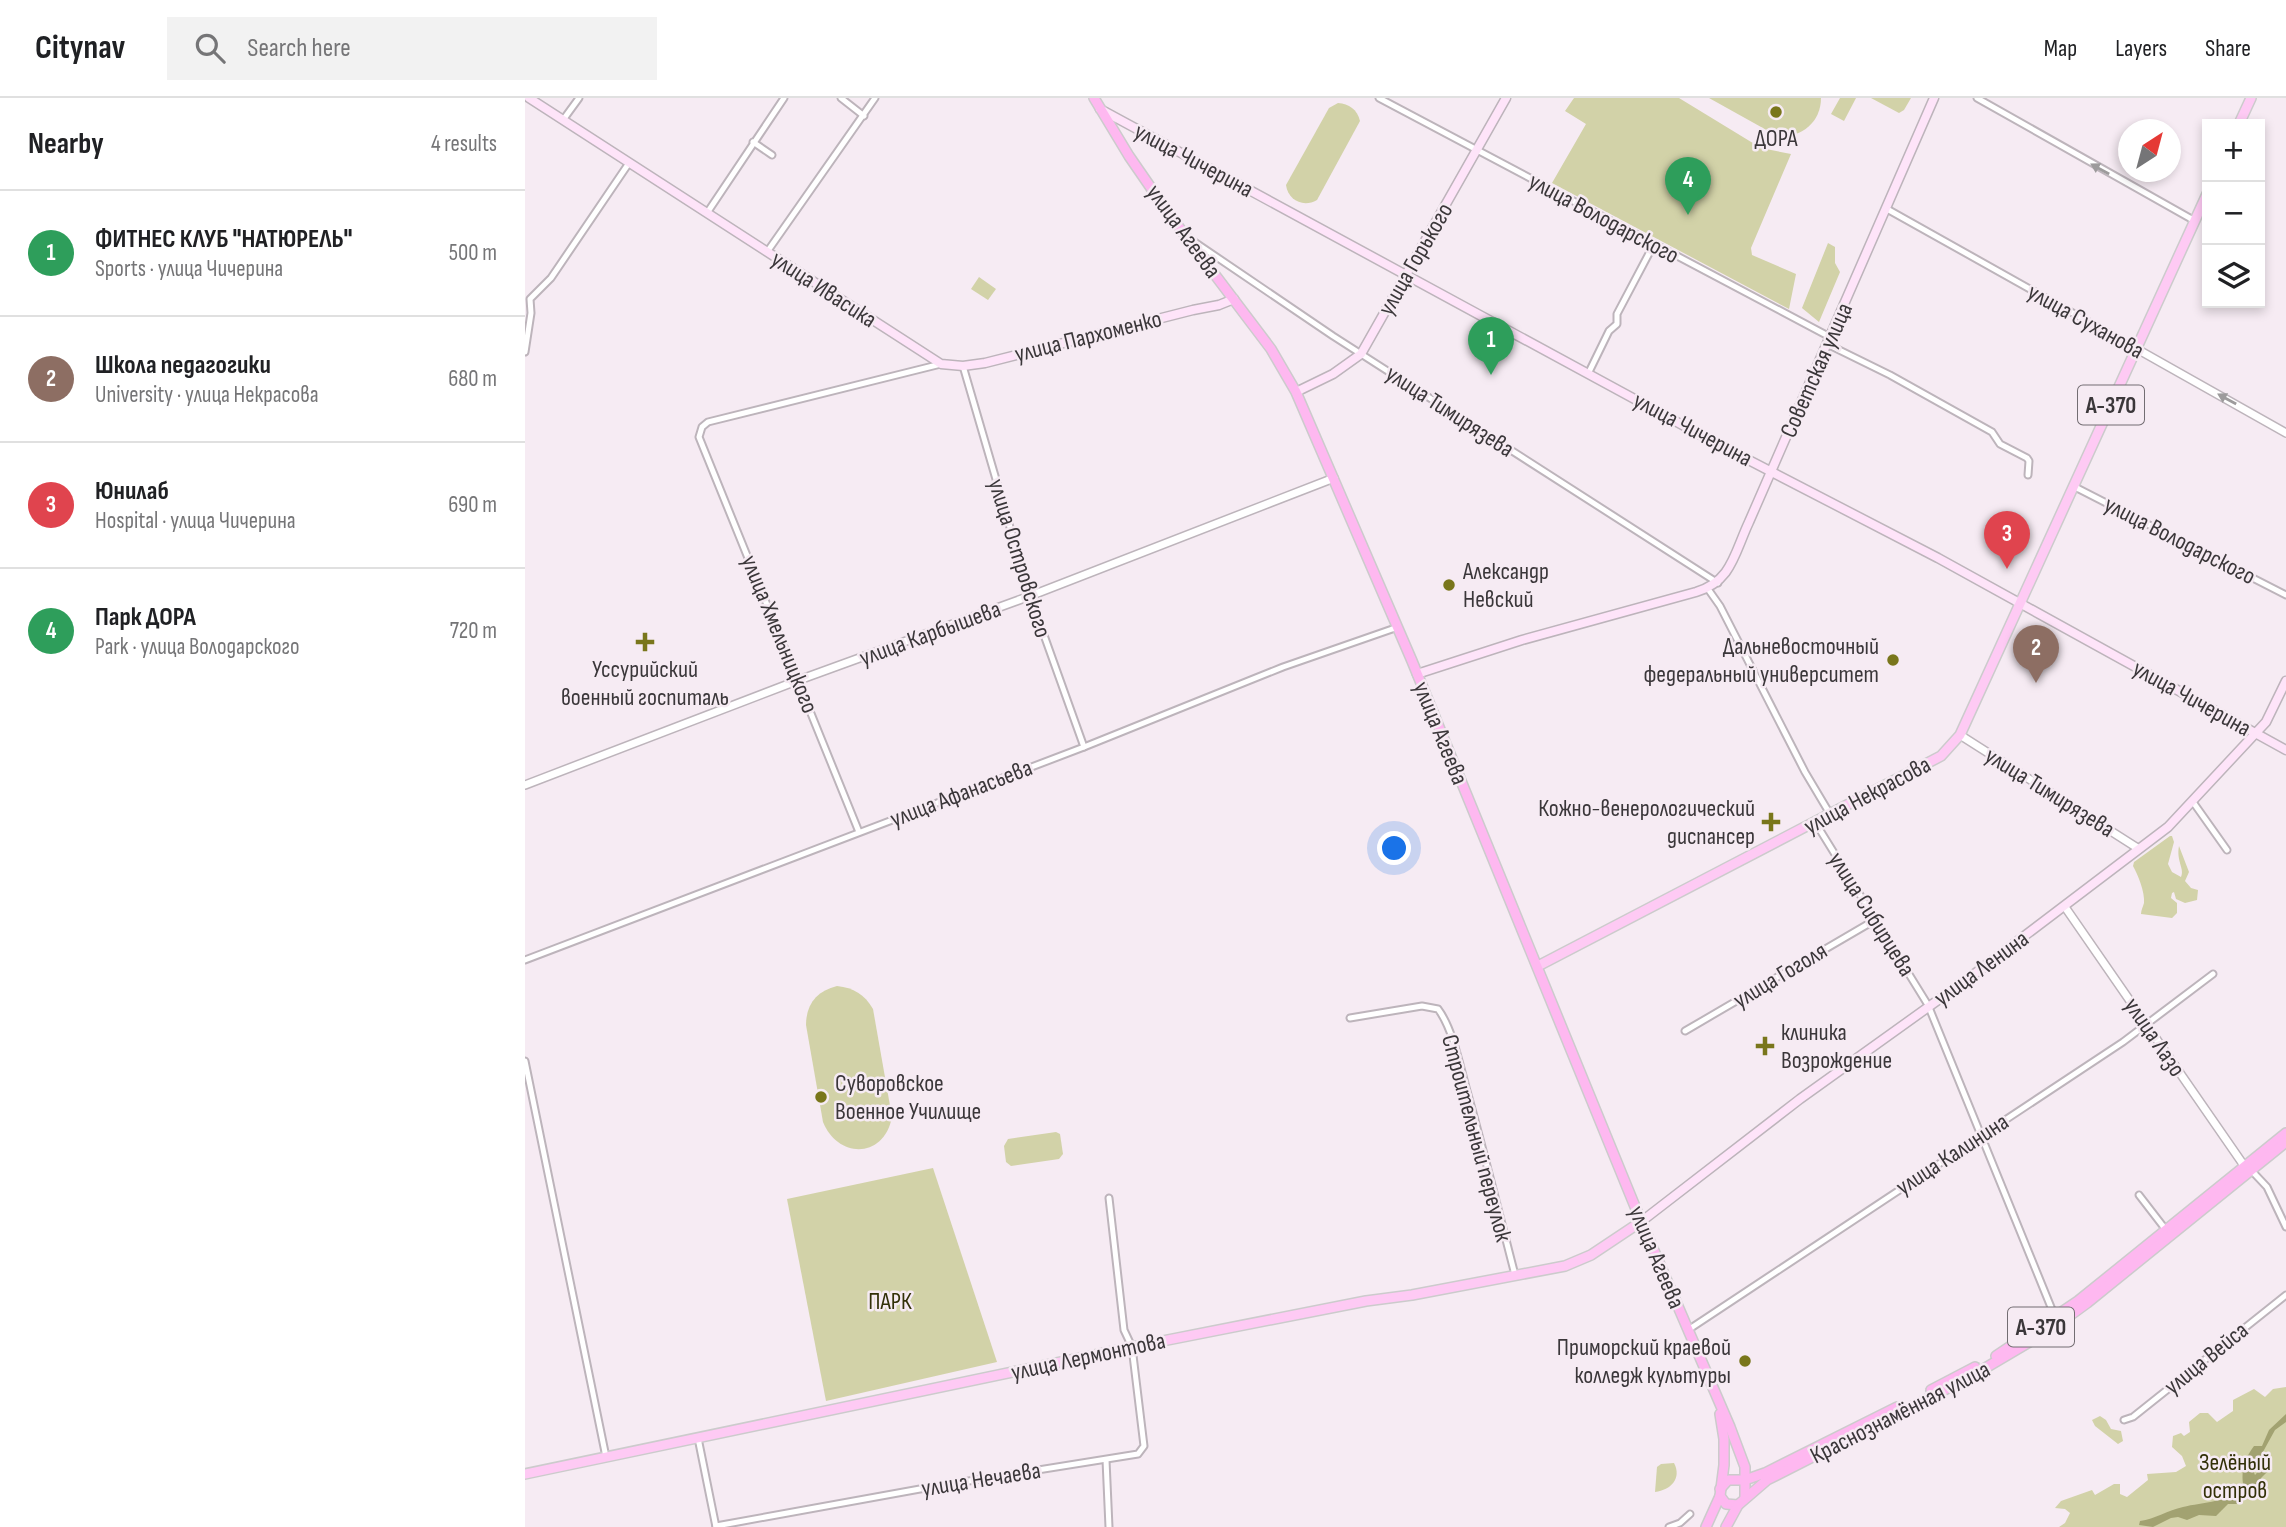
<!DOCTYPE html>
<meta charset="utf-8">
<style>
:root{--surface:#fff;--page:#f2f2f2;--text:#202124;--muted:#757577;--line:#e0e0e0;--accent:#b45309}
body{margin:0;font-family:"Sofia Sans Condensed",sans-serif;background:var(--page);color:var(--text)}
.controls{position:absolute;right:21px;top:21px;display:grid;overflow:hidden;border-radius:0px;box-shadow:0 4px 10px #0003}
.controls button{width:63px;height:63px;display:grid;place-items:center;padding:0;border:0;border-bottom:2px solid var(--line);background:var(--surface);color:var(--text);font:35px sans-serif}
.compass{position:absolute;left:1593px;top:21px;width:63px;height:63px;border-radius:50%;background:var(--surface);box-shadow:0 4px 10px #0003;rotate:36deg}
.you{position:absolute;left:870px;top:751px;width:24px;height:24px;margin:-18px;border:5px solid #fff;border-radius:50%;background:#1a73e8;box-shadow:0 0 0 10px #1a73e833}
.badge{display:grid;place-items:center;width:46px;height:46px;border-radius:50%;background:var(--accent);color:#fff;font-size:23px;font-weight:700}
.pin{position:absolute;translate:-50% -58px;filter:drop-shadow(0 2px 4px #0008)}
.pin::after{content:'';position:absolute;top:37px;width:24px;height:21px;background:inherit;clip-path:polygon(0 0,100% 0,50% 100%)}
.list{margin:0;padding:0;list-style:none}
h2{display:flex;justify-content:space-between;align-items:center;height:91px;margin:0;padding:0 28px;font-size:30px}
h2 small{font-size:23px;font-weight:400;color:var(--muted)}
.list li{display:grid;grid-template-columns:46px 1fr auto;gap:21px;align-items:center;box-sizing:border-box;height:126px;padding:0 28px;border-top:2px solid var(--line)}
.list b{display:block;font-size:26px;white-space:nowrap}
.list p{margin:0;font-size:23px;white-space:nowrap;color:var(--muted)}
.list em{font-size:23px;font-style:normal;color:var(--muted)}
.icon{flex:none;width:38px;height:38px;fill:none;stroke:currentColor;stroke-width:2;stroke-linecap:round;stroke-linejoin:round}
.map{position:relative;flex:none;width:1761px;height:1429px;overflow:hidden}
header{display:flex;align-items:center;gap:42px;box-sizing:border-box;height:98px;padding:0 35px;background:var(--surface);border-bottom:2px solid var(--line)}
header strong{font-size:33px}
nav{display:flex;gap:38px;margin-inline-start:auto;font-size:24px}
.search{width:490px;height:63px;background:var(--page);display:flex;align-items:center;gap:18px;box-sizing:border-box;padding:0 24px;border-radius:0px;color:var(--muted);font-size:26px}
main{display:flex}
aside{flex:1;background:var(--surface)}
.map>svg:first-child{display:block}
.green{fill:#d2d2a8}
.water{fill:#a2a271}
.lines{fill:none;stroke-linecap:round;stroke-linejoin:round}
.minor-casing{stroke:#bdb4bb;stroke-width:9}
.tertiary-casing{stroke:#bdb4bb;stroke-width:10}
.secondary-casing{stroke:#bdb4bb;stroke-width:11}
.primary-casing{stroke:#cccbcc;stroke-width:12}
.trunk-casing{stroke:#cccbcc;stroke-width:12}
.minor{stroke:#fff;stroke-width:5}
.tertiary{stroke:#fff;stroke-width:7}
.secondary{stroke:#fee4f9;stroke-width:8}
.primary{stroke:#fecaf4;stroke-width:9}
.trunk{stroke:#feb8f0;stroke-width:9}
.oneway{fill:#9d9b9c}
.poi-dot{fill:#79761b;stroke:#f6ebf3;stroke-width:2.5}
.labels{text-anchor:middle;stroke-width:5;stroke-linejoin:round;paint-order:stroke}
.shield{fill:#f6ebf3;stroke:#736d72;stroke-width:2}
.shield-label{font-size:23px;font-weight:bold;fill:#3b373a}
.poi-label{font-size:24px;fill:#3b373a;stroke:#f6ebf3;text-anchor:start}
.street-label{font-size:24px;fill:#3b373a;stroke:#f6ebf3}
.park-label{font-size:24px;fill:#323008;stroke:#f6ebf3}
</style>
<header>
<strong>Citynav</strong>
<div class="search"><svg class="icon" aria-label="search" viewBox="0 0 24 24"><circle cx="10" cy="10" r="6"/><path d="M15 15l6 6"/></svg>Search here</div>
<nav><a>Map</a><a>Layers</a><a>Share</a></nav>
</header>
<main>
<aside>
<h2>Nearby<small>4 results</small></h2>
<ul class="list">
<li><span class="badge" style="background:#2e9e5b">1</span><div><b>ФИТНЕС КЛУБ &quot;НАТЮРЕЛЬ&quot;</b><p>Sports · улица Чичерина</p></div><em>500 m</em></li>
<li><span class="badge" style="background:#8d6e63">2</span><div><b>Школа педагогики</b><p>University · улица Некрасова</p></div><em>680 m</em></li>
<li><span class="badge" style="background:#e0444e">3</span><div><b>Юнилаб</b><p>Hospital · улица Чичерина</p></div><em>690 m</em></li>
<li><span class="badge" style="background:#2e9e5b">4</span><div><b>Парк ДОРА</b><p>Park · улица Володарского</p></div><em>720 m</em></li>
</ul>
</aside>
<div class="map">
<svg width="1761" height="1429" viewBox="0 0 1761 1429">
<rect width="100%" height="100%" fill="#f6ebf3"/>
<g class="green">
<path d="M1049,0H1154L1236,50L1266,56L1226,150L1227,157L1271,176L1264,211L1027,85L1061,26L1040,13Z"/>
<path d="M1184,0H1296C1296,24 1277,39 1254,39Z"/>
<path d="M1315,0H1331L1319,23L1306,16Z"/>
<path d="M1346,0H1386L1379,12L1374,15Z"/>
<path d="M813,5C824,6 832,11 835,23L792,102C778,110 763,102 761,87L804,10Z"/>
<path d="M1303,145L1310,149V165L1315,174L1294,224L1277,210Z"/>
<path d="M454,179L471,191L463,202L446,191Z"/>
<path d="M1645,738H1647L1649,744L1643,766L1647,774L1656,779C1660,771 1651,763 1654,748L1664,774L1660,783L1666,790L1673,792L1672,802L1660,805L1651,801L1649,794L1647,795L1646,800L1652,805V815L1647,820L1616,816C1616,812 1618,809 1619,805C1620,794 1613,777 1608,768L1609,764Z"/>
<path d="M312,888C329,890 339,896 348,911L367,1019C359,1061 313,1061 298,1024L281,927C281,906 292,893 312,888Z"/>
<path d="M531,1034L535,1036L538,1056L534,1061L486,1068L481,1064L479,1048L483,1041Z"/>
<path d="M408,1070L472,1264L301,1303L262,1101Z"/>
<path d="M1761,1289V1429H1534L1540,1425L1545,1415L1540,1411L1530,1410L1536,1403L1567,1392L1570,1397L1589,1386H1595V1396L1602,1399L1623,1382L1622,1376L1651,1374L1661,1368L1657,1358L1647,1349L1648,1338L1656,1335L1659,1338L1665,1334L1664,1324L1675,1315H1683L1692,1324L1708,1313V1302L1729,1291L1740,1299L1748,1291Z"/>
<path d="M1575,1318L1581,1322L1586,1331L1596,1333L1598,1343L1593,1346L1570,1328L1567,1322Z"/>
<path d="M1149,1365C1157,1380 1146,1392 1130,1394L1132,1369L1136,1366Z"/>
</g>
<path class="water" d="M1761,1316V1324L1750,1332L1728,1372L1730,1377L1739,1367L1744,1368L1742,1374L1736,1380L1739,1390L1737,1394L1723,1395L1714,1406H1703L1691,1418L1674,1417L1662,1422L1653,1419L1646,1420L1628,1429L1614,1427L1615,1423C1630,1421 1643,1412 1658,1409C1677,1404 1707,1405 1718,1386C1716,1372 1720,1360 1729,1348H1737L1744,1332Z"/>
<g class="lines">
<defs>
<g id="minor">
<path d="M316,0L339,18"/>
<path d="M854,0L1305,239"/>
<path d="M1452,0L1670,123"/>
<path d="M38,22L54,0"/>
<path d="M228,44L247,57"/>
<path d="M1362,111L1612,251"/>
<path d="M182,115L259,0"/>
<path d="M668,143L808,238L1193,485"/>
<path d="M242,154L350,0"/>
<path d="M1302,246L1365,277L1467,334L1475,346L1502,360L1504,363L1503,377"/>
<path d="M0,254L6,215L5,201L26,180L104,65"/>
<path d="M438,268L505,498L559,649"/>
<path d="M1063,276L1084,233L1092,226V216L1129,146"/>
<path d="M1548,388L1761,497"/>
<path d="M1183,491L1195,508L1280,674L1305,716"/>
<path d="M1668,704L1702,752"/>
<path d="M1290,724L1403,907L1530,1219"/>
<path d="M334,734L174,339L177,329L183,324L416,266"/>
<path d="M0,862L559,649L758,569L873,529"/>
<path d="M825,920L897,908L913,911C928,931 935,968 942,993C959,1054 974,1115 990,1177"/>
<path d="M1160,933L1350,822"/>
<path d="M0,963L81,1359"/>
<path d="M1726,1072L1742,1089L1761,1129"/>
<path d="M1614,1097L1641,1132"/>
<path d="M1163,1232L1598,944L1688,876"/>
<path d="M1599,1322L1608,1319L1761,1197"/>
<path d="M173,1340L191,1429"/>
<path d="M581,1362L584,1429"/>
<path d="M191,1428L406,1389L613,1356L619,1348L607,1249L599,1232L584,1100"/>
<path d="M1144,1429L1155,1425L1165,1416"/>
</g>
<g id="tertiary">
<path d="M1612,251L1761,335"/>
<path d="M1435,637L1614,751"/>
<path d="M0,687L274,582L505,498L809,380"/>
<path d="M1540,809L1720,1069"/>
</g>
<g id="secondary">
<path d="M4,0L416,266L438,268L460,265L668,212L694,207L709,201"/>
<path d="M575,11L1185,342L1413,460L1761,652"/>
<path d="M771,294L808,276L836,256L981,0"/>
<path d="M892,576L997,542L1171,494C1207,483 1209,456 1224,424L1409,0"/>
<path d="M1117,1123L1275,1001L1448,877L1643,729L1741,624L1761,583"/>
</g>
<g id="primary">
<path d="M1714,26L1726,0"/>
<path d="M1013,868L1416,658L1435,637L1682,96"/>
<path d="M0,1376L607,1249L841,1203L887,1197L1040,1168L1066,1157L1117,1123"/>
</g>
<g id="trunk">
<path d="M569,0L604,58L644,116L746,251L771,294L887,563L1111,1111L1205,1329L1220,1369V1400"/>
<path d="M1471,1258L1553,1203L1761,1035"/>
<path d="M1406,1292L1450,1269"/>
<path d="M1195,1316L1199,1341V1367L1195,1398L1201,1406L1213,1407"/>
<path d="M1195,1391L1203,1382H1220L1240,1375L1372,1309"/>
<path d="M1181,1429L1195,1398"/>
<path d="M1201,1429L1213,1407L1242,1382L1445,1279L1525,1232L1562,1205L1761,1044"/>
</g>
</defs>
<use href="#minor" class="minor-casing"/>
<use href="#tertiary" class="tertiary-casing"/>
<use href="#secondary" class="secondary-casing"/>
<use href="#primary" class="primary-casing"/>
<use href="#trunk" class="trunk-casing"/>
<use href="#minor" class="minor"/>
<use href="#tertiary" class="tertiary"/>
<use href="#secondary" class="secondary"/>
<use href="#primary" class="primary"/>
<use href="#trunk" class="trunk"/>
</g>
<defs><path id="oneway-solid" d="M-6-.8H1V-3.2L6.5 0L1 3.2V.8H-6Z" transform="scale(1.75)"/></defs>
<g class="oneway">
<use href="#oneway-solid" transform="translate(1575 71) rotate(-151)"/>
<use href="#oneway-solid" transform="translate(1702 301) rotate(-151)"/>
</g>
<g class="poi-dot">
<circle cx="1251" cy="14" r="7"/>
<circle cx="924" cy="487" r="7"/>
<path d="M116.5 533.5h7v7h7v7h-7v7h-7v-7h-7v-7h7z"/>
<circle cx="1368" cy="562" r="7"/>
<path d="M1242.5 713.5h7v7h7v7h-7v7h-7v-7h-7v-7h7z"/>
<path d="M1236.5 937.5h7v7h7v7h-7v7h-7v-7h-7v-7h7z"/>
<circle cx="296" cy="999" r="7"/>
<circle cx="1220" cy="1263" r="7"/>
</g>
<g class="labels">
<g class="shield">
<rect x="1553" y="287.5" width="66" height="39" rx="5"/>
<rect x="1483" y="1209.5" width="66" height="39" rx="5"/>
</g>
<g class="shield-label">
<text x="1586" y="315">А-370</text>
<text x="1516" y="1237">А-370</text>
</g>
<g class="poi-label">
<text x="1251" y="48" text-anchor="middle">ДОРА</text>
<text x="938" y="481">Александр<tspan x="938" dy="28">Невский</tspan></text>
<text x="1354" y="556" text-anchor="end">Дальневосточный<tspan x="1354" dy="28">федеральный университет</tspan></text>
<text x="120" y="579" text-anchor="middle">Уссурийский<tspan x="120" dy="28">военный госпиталь</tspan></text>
<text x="1230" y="718" text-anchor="end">Кожно-венерологический<tspan x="1230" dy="28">диспансер</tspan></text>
<text x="1256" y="942">клиника<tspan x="1256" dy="28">Возрождение</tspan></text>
<text x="310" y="993">Суворовское<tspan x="310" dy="28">Военное Училище</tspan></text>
<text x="1206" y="1257" text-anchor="end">Приморский краевой<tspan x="1206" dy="28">колледж культуры</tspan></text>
</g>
<g class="street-label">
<text transform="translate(669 62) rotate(28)" y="8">улица Чичерина</text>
<text transform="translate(1079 120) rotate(28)" y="8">улица Володарского</text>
<text transform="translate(659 133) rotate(54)" y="8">улица Агеева</text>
<text transform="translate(890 161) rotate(-60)" y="8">улица Горького</text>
<text transform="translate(299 191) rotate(33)" y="8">улица Ивасика</text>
<text transform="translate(1561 223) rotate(29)" y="8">улица Суханова</text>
<text transform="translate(563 238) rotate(-14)" y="8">улица Пархоменко</text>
<text transform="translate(1291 272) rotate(-66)" y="8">Советская улица</text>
<text transform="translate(925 313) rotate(33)" y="8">улица Тимирязева</text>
<text transform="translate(1168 331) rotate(28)" y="8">улица Чичерина</text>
<text transform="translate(1655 442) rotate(27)" y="8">улица Володарского</text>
<text transform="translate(495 460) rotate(73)" y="8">улица Островского</text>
<text transform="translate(405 535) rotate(-20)" y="8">улица Карбышева</text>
<text transform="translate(255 536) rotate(68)" y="8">улица Хмельницкого</text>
<text transform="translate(1667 600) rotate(29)" y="8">улица Чичерина</text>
<text transform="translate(916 635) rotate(68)" y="8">улица Агеева</text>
<text transform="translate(1525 694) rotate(32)" y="8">улица Тимирязева</text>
<text transform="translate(436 695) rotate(-21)" y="8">улица Афанасьева</text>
<text transform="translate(1342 697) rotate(-28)" y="8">улица Некрасова</text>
<text transform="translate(1347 816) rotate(58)" y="8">улица Сибирцева</text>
<text transform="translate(1456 870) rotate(-36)" y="8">улица Ленина</text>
<text transform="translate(1255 877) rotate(-31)" y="8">улица Гоголя</text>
<text transform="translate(1630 939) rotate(56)" y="8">улица Лазо</text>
<text transform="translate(952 1040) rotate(75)" y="8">Строительный переулок</text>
<text transform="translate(1427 1056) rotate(-33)" y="8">улица Калинина</text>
<text transform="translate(1132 1159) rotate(67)" y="8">улица Агеева</text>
<text transform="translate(563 1258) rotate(-12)" y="8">улица Лермонтова</text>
<text transform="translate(1681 1260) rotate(-39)" y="8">улица Вейса</text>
<text transform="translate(1375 1314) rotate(-27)" y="8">Краснознамённая улица</text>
<text transform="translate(456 1381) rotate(-9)" y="8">улица Нечаева</text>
</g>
<g class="park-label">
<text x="365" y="1211">ПАРК</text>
<text x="1710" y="1372">Зелёный<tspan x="1710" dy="28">остров</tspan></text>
</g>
</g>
</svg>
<div class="controls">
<button>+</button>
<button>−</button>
<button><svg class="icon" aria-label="layers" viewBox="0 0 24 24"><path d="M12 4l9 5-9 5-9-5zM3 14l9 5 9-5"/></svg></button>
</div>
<svg class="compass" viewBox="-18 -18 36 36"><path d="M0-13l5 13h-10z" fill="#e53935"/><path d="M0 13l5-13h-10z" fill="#757577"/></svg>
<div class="you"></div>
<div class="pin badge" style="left:966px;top:277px;background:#2e9e5b">1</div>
<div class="pin badge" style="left:1511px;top:585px;background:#8d6e63">2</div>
<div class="pin badge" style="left:1482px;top:471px;background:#e0444e">3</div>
<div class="pin badge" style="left:1163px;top:117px;background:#2e9e5b">4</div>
</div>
</main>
